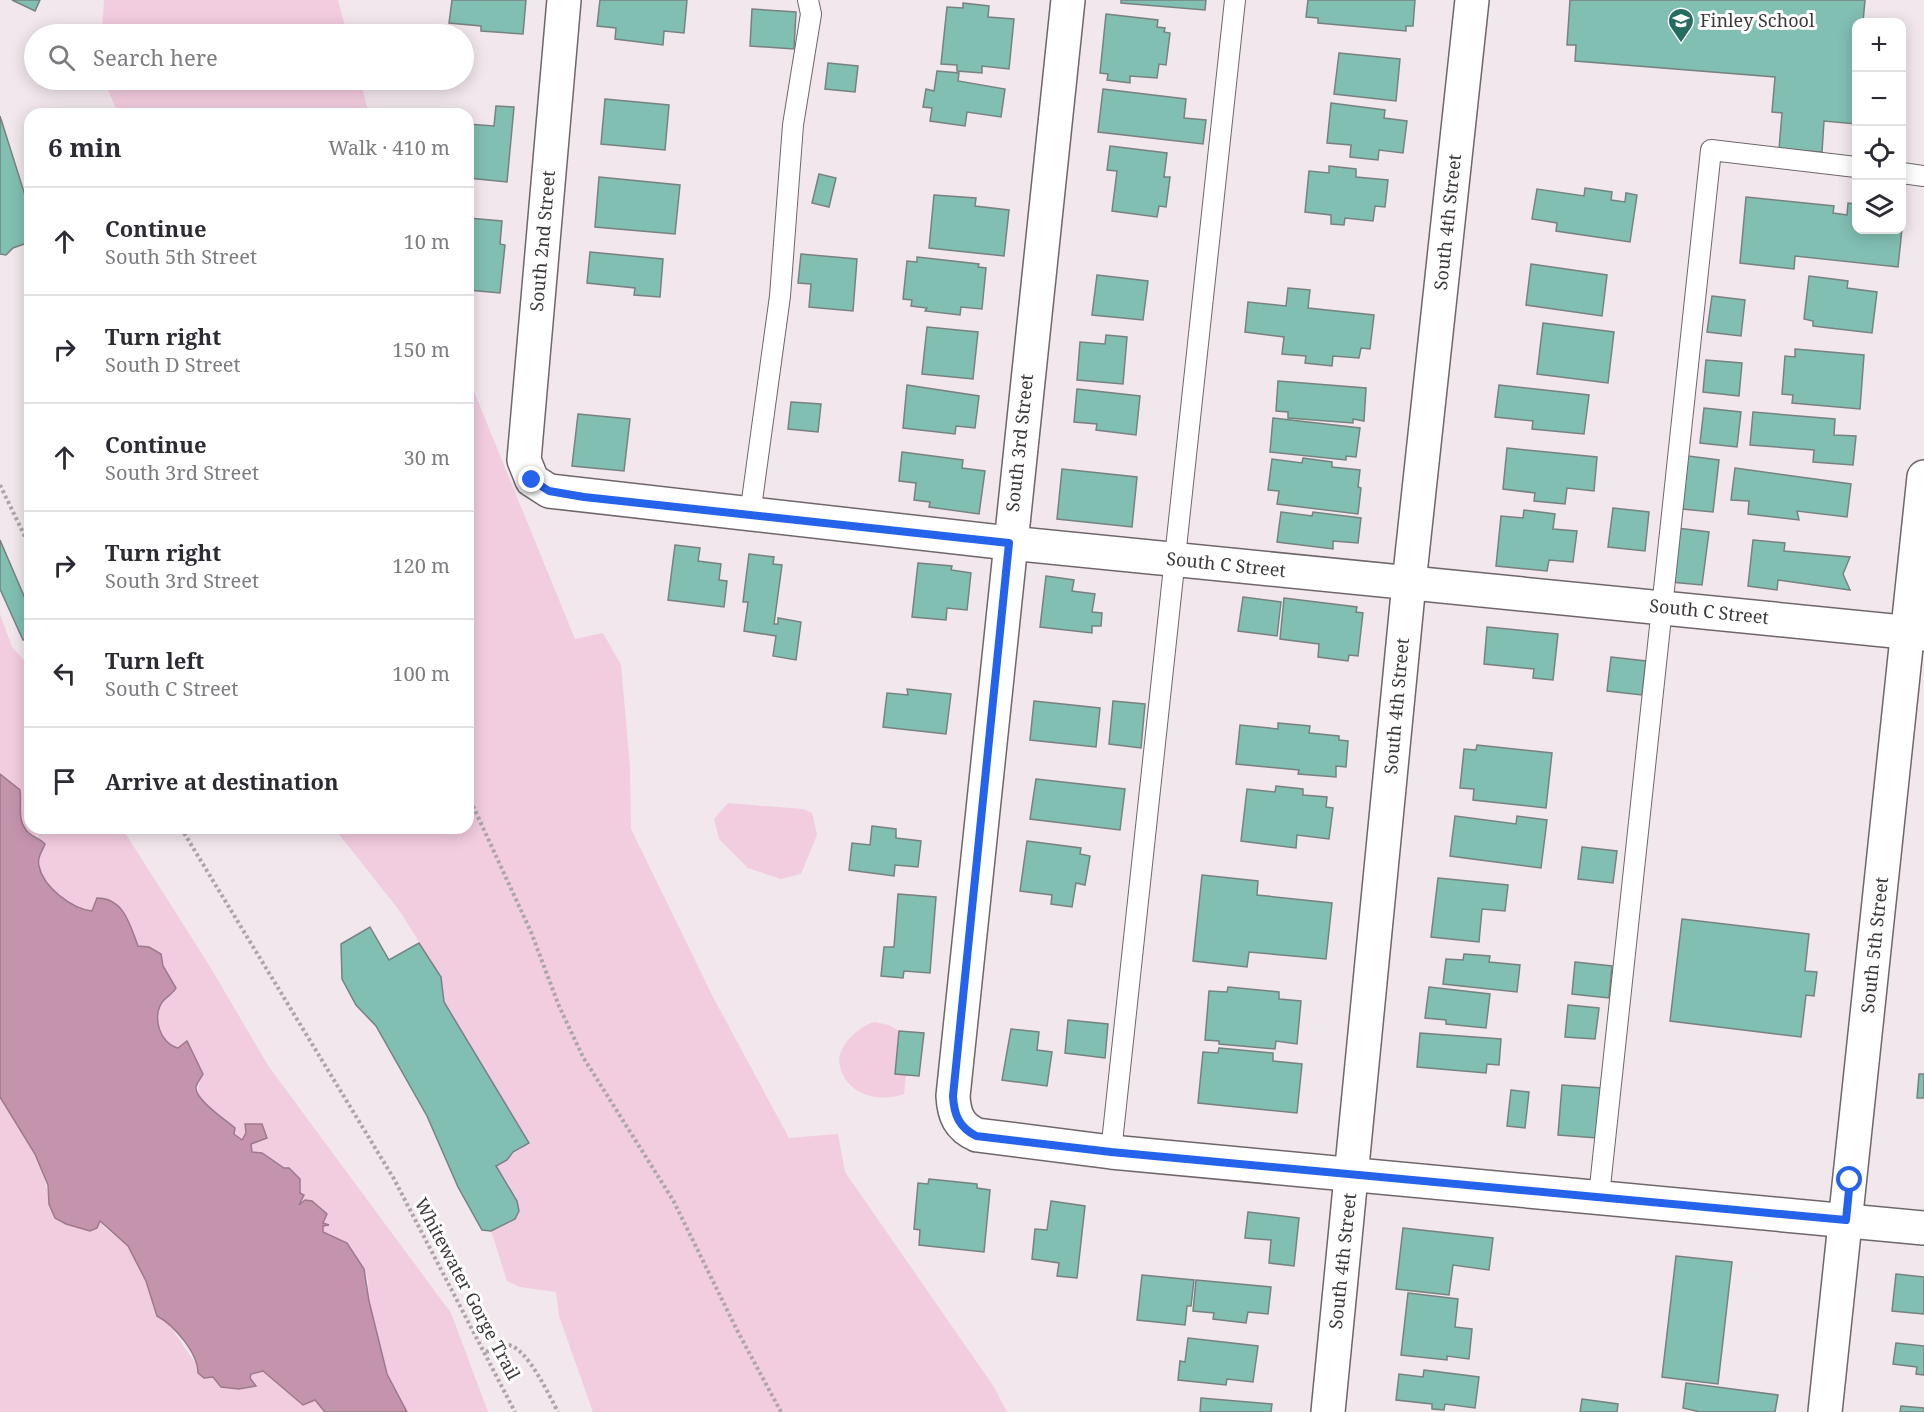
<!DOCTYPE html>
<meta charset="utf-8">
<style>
:root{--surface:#fff;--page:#f7f7f7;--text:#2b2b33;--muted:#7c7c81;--line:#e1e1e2}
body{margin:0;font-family:"Noto Serif",serif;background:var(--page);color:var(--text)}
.controls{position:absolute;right:18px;top:18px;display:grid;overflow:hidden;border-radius:12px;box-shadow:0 3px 15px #0003}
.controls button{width:54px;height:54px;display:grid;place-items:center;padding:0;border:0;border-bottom:2px solid var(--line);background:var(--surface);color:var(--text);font:30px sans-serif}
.stop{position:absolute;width:18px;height:18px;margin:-14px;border:4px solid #2563eb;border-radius:50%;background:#fff}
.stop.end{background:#2563eb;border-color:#fff;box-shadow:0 2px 6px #0008}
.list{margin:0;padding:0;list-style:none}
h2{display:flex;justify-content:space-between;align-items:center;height:78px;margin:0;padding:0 24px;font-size:26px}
h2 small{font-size:20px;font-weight:400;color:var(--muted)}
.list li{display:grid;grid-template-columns:39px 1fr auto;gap:18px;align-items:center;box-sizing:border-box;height:108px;padding:0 24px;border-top:2px solid var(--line)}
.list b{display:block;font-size:22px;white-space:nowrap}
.list p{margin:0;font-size:20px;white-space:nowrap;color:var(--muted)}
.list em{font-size:20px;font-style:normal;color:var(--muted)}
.icon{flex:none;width:33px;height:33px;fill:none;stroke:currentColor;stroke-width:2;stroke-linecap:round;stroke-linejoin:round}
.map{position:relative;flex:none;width:1924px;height:1412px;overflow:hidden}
.search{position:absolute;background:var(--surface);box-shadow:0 3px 15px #0003;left:24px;top:24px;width:450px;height:66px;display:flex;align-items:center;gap:15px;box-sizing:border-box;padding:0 21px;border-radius:33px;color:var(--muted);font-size:22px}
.panel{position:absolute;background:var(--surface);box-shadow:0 3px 15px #0003;left:24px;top:108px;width:450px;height:726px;border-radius:18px}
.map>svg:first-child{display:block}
.green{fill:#f2ccdf}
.water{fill:#c494ad;stroke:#9c798b;stroke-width:1.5}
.building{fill:#81bfb2;stroke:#778280;stroke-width:1.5}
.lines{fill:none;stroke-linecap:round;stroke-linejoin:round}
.service-casing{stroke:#6f666b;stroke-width:22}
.minor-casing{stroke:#6f666b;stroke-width:36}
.path{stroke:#ada5a9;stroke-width:4;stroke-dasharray:3 3;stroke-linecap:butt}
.service{stroke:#fff;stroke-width:20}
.minor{stroke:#fff;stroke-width:33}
.route{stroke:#2563eb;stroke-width:8}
.labels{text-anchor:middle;stroke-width:6;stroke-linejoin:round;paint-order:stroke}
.poi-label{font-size:18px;fill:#3d393b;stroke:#fff;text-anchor:start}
.street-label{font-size:18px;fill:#3d393b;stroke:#fff}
</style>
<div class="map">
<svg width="1924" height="1412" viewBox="0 0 1924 1412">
<rect width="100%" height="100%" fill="#f2e7ed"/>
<g class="green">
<path d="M104,0H338L347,34H102Z"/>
<path d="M104,80H360L369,114H118Z"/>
<path d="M468,377L575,639L603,633L621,665L630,767L631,829L713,997L789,1138L838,1134L845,1172L994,1387L1007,1412H593L559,1316L556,1292L520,1287L507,1281L491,1231L515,1219L519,1211L496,1166L529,1143L444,1002L441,977L399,910L334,828H468Z"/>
<path d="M0,614L12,647L30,667V828H122L209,965L269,1067L451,1313L488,1412H407L387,1374L369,1301L368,1280L364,1269L347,1243L323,1232L322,1219L327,1214L312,1201L299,1205L303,1196L300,1193V1179L289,1168H284L262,1153L252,1152L251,1144L258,1123L249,1125L242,1140C235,1134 233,1128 227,1121C209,1101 189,1107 203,1074L187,1042L178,1048C160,1044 152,1018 162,1002C164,999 171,995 174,993C170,978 164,968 160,954L149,947L138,946C131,925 124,898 97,898L92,912C70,908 26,875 43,850L38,836C15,830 22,808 20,790L0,774Z"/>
<path d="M728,803L803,809L812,813L817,835L801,874L781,879L748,868L719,839L714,819Z"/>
<path d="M874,1022L889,1025L899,1031L895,1073L906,1075L904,1094C880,1103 846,1095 840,1066C835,1047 859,1026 874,1022Z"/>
<path d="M0,1097C22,1129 47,1165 49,1204L99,1221L105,1228L128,1246L146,1281L157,1316C181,1330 187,1364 212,1376C221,1380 239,1377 250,1378L251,1374L264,1371L303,1405L315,1400L325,1412H0Z"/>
</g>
<path class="water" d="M0,774L20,790C22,804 16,822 29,833C34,837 40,839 45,844C42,852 37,857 39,866C43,887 72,909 92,911L97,898C124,898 130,925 138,946L149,947L161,954L163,966L176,988C173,994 167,996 163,1001C151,1016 160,1044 178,1048L187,1041L203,1074C201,1078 197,1083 196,1087C194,1099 227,1121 235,1128L234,1134L242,1140L246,1133L245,1124H262L267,1138L251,1144L252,1152L262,1153L284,1168H289L300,1179V1193L304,1195L299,1205L305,1200L312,1201L327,1214L323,1223L329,1225L323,1226V1232L347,1243L364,1269L369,1301L387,1374L407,1412H325L315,1400L303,1405L263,1371L251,1374L250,1378L256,1386L239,1389L221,1387L213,1377L204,1378L198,1373C198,1353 174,1325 157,1316L146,1281L128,1246L100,1221L97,1228L90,1231L66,1224L55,1218L49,1204L48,1185L35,1154L0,1097Z"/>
<g class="building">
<path d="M12,0H40L35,11Z"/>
<path d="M452,0H526L523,34L481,31V26L449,23Z"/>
<path d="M600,0H687L684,33L664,31L663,45L615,39L616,28L597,26Z"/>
<path d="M1121,0H1206L1205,10L1121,3Z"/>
<path d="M1308,0H1415L1413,26H1406V31L1318,23V18L1306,17Z"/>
<path d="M1570,0H1865L1863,22H1856V124L1824,121L1822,152L1779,149L1782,113L1772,112L1775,77L1575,61L1576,45H1567Z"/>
<path d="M963,3L989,6L988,17L1014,19L1009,69L982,66V73L957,71V65L941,64L947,7L963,8Z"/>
<path d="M752,9L796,12L794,49L750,46Z"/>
<path d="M1106,14L1158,20L1157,27L1165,28L1164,32L1170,33L1166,65L1159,64L1157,78L1130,76V83L1107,80L1108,74L1100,73Z"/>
<path d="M1339,53L1400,59L1396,101L1334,94Z"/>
<path d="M828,63L858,66L855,92L825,89Z"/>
<path d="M937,71L959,73L958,81L1005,89L1001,117L967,112L965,126L930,121L932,108L923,107L926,89L934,91Z"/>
<path d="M1103,89L1186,99L1184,118L1206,120L1203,144L1098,132Z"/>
<path d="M605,99L669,105L665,150L601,144Z"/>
<path d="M1331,103L1385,110L1384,118L1407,121L1403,153L1379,150L1378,160L1350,157L1351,145L1327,143Z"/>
<path d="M496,106L514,107L507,182L468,178V124L494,126Z"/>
<path d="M0,116L30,211V242L13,248L6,255L0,254Z"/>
<path d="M1110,146L1167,153L1164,177H1170L1166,207L1159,206L1157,217L1112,211L1117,171L1107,170Z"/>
<path d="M1329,166L1356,169V177L1388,180L1385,207L1375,206L1373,221L1345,218L1344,225L1331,224V215L1305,212L1309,171L1329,173Z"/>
<path d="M819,174L836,178L829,207L812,203Z"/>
<path d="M599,177L680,185L675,234L595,227Z"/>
<path d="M1585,188L1612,192L1611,200L1625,202L1626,193L1637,195L1630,242L1556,231L1557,223L1532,219L1537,189L1584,196Z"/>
<path d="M934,195L976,198L975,206L1009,210L1004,256L929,248Z"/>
<path d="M1746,197L1834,206L1833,213L1847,215L1848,203L1856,204V230H1902L1903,219L1898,267L1795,256L1794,269L1740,263Z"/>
<path d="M468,218L502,221L500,244L505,245L500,293L468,290Z"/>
<path d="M590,252L663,259L660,297L634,295L635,288L587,283Z"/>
<path d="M801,254L857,259L853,311L809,307L811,284L798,283Z"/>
<path d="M917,257L979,264L978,267L986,268L982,309L961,307L960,315L925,311L927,308L911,306L912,300L903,299L907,261L917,262Z"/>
<path d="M1531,264L1607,275L1602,316L1526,305Z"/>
<path d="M1097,275L1148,281L1143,320L1092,315Z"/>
<path d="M1809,276L1848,281L1847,288L1877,292L1872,333L1813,326V321L1804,319Z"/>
<path d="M1288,288L1310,290L1308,308L1374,315L1370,349L1361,348L1359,358L1333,356L1332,366L1305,363L1306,356L1282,354L1284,337L1245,332L1248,302L1286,306Z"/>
<path d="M1712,296L1745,300L1741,336L1707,332Z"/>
<path d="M1543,323L1614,332L1608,383L1537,374Z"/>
<path d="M927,327L978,332L973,379L922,374Z"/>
<path d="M1106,335L1127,337L1123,384L1077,380L1080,342L1105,344Z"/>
<path d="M1795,349L1864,355L1860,409L1792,403L1793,395L1782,394L1785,356L1795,357Z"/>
<path d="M1706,360L1742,363L1739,396L1703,392Z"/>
<path d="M1278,381L1366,388L1364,421L1353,419V423L1288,418V412L1276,411Z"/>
<path d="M907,385L979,396L975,428L956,426L955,434L903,428Z"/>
<path d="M1499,385L1589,395L1584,434L1532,429L1533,421L1495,417Z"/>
<path d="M1077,389L1140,396L1136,435L1096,430L1097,424L1074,422Z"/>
<path d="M791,402L821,404L818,432L788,429Z"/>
<path d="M1704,408L1741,412L1737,447L1700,443Z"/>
<path d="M1753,412L1835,419L1834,435L1856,436L1853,465L1813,462L1814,450L1750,445Z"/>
<path d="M578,414L630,419L624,471L572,466Z"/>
<path d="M1273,418L1360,428L1356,457L1346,456V460L1270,452Z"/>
<path d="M1507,448L1597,457L1594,491L1567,488L1565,504L1534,501L1535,493L1503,489Z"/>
<path d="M902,452L963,460L962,468L985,471L979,514L929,507L930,502L914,500L916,483L899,481Z"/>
<path d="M1688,456L1719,460L1713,512L1682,509Z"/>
<path d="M1303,458L1332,462V467L1360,470L1358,487L1361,488L1358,514L1277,504L1279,491L1268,490L1272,459L1302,463Z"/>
<path d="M1735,468L1851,484L1847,517L1797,511L1799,520L1748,514L1749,501L1731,500Z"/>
<path d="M1062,469L1137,477L1132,527L1057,519Z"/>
<path d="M1613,508L1649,512L1645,551L1608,547Z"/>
<path d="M1524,510L1555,514L1553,529L1577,531L1573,562L1549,560L1547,571L1496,566L1501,516L1523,518Z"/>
<path d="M1281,512L1312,516L1313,512L1361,518L1358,543L1333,541V549L1277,542Z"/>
<path d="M1677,528L1709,532L1702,585L1670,582Z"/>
<path d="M0,540L30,610V637L23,640L0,589Z"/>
<path d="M1753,540L1785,543L1784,551L1850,557L1843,574L1850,590L1778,580L1777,590L1748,586Z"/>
<path d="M675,545L700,548L698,561L721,564L719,580L727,581L724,607L668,600Z"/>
<path d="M749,554L774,557L773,564L782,565L774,624H778V618L801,622L796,660L773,656L776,636L744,631L748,602H743Z"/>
<path d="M918,563L952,566L951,570L971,573L967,610L947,608L946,620L912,617Z"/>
<path d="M1046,576L1074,580L1072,591L1095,594L1092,612L1102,613L1101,626H1092V633L1040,627Z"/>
<path d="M1243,597L1281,602L1277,636L1238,631Z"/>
<path d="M1284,598L1357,607L1356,612L1363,613L1358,656L1349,655L1348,661L1318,657L1319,644L1280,639Z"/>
<path d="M1487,627L1558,634L1553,680L1533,678L1534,669L1484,664Z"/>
<path d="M1611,657L1646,661L1642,695L1607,691Z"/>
<path d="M907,689L951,694L946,734L883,727L887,693L908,695Z"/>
<path d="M1034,701L1100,708L1096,747L1030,740Z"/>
<path d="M1113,701L1145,704L1141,748L1109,744Z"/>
<path d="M1278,723L1310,726L1309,733L1339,736V740L1348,741L1346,767L1336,766V777L1298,774L1299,770L1236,764L1240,725L1278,729Z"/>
<path d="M1477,745L1552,753L1546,808L1473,800L1474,789L1460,788L1464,749L1476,750Z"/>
<path d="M1036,779L1125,789L1120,830L1030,819Z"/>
<path d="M1276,786L1303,789V795L1327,797L1326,807L1333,808L1329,839L1297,835L1296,848L1241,841L1247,789L1275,792Z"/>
<path d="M1455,816L1516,824L1517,816L1547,820L1541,868L1450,856Z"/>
<path d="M872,826L896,829V838L921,841L918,867L895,865L894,876L849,870L852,843L870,845Z"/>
<path d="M1027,841L1081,848L1080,854L1090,856L1085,885L1076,883L1072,907L1051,904L1052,895L1020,891Z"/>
<path d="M1582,847L1617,851L1613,883L1578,879Z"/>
<path d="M1202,875L1258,881L1257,895L1332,903L1326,959L1249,952L1247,967L1193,961Z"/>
<path d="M1438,878L1508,885L1505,911L1482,909L1479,942L1431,937Z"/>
<path d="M898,894L936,897L930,973L904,971L903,978L881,976L884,947H894Z"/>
<path d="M1682,919L1809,934L1805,971L1817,972L1814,996L1806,995L1801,1037L1670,1021Z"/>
<path d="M370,927L389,960L419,943L441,977L444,1002L529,1143L513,1152L507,1160L496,1166L517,1201L519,1211L515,1219L491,1231L482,1230L458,1187L427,1116L376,1026L356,1005L342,979L341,944Z"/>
<path d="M1464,954L1490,956L1489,962L1520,965L1517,992L1443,984L1446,959L1463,960Z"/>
<path d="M1575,962L1612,966L1609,998L1572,994Z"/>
<path d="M1228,987L1279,992V999L1301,1001L1297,1044L1276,1041L1275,1049L1219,1044V1041L1205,1040L1209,991L1227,992Z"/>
<path d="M1429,987L1490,994L1486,1028L1446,1024V1020L1425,1018Z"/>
<path d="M1568,1005L1599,1008L1595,1039L1565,1037Z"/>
<path d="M1068,1020L1108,1024L1105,1058L1065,1053Z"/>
<path d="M1011,1029L1039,1032L1037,1050L1052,1052L1047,1086L1002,1080Z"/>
<path d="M899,1031L924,1033L919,1076L895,1074Z"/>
<path d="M1420,1033L1501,1039L1499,1065L1487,1064L1486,1073L1417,1067Z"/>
<path d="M1219,1048L1273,1053V1061L1302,1064L1297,1113L1198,1103L1203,1052L1218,1053Z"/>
<path d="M1919,1074H1924V1098H1917Z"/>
<path d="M1562,1085L1602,1088L1597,1138L1558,1135Z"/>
<path d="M1511,1090L1529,1092L1525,1128L1507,1126Z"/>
<path d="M929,1179L977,1184V1188L990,1190L984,1252L919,1245L920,1230L914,1229L918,1183L928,1184Z"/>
<path d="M1051,1201L1085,1206L1077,1278L1057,1276L1059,1263L1032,1259L1035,1229L1047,1230Z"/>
<path d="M1248,1212L1299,1218L1294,1266L1269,1263L1271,1240L1245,1238Z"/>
<path d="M1403,1228L1493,1238L1489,1270L1453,1265L1449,1295L1396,1289Z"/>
<path d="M1676,1256L1732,1262L1718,1384L1662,1377Z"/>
<path d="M1896,1274L1924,1277V1314L1892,1311Z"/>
<path d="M1142,1275L1194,1280L1191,1306H1187L1185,1325L1137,1320Z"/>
<path d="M1196,1280L1271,1287L1268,1314L1248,1312L1246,1323L1213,1319L1214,1313L1193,1311Z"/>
<path d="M1408,1293L1458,1299L1455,1327L1472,1329L1469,1359L1447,1356V1360L1401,1355Z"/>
<path d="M1188,1338L1258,1346L1253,1382L1227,1379L1226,1385L1178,1380L1180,1361L1185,1362Z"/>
<path d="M1896,1343L1924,1346V1375L1916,1374L1917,1367L1893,1364Z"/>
<path d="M1424,1370L1479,1377L1475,1408L1445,1404L1444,1410L1432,1409V1404L1396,1400L1399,1374L1423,1377Z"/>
<path d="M1686,1383L1778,1395L1775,1412H1700L1683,1408Z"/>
<path d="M1201,1398L1272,1404L1271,1412H1200Z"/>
<path d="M1582,1399L1618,1404L1617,1412H1580Z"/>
<path d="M1901,1406L1924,1408V1412H1900Z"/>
</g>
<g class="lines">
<defs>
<g id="service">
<path d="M1902,173L1924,176"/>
<path d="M750,515L780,296L793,125L811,14L808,0"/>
<path d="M1111,1152L1235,0"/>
<path d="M1599,1196L1711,150L1856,167"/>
</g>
<g id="minor">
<path d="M564,0L524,460L532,480L549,491L1009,543L1924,634"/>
<path d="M1068,0L953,1096C954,1115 959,1127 977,1135L1111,1152L1924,1228"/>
<path d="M1328,1412L1409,583L1472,0"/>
<path d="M1825,1412L1924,477"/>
</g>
</defs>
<use href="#service" class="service-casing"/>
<use href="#minor" class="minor-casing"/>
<g class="path">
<path d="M0,485L30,547"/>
<path d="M473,806L531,932L559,1006L583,1057L673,1200L738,1332L781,1412"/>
<path d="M181,828L394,1179L515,1412"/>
<path d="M486,1352C493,1349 501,1344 508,1345C527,1347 550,1397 558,1412"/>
</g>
<use href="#service" class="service"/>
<use href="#minor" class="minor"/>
</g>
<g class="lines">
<path class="route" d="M532,480L549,491L584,497L1009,543L953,1096C954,1115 959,1127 976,1136L1111,1152L1846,1220L1850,1180"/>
</g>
<defs>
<symbol id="school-pin" viewBox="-11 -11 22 30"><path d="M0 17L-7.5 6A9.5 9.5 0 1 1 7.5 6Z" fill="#266c60" stroke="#fff"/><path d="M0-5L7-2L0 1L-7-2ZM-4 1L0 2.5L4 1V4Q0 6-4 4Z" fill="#fff"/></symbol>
</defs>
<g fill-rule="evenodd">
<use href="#school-pin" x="1666" y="6" width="30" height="40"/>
</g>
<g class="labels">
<g class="poi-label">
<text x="1700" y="27">Finley School</text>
</g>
<g class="street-label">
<text transform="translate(1448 222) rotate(-84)" y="6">South 4th Street</text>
<text transform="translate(543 241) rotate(-85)" y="6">South 2nd Street</text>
<text transform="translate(1020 443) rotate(-84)" y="6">South 3rd Street</text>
<text transform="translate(1226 565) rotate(6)" y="6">South C Street</text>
<text transform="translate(1709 612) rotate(6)" y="6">South C Street</text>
<text transform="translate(1397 706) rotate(-85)" y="6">South 4th Street</text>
<text transform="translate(1875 945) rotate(-84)" y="6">South 5th Street</text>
<text transform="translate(1343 1261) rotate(-84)" y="6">South 4th Street</text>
<text transform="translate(467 1289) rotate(62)" y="6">Whitewater Gorge Trail</text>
</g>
</g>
</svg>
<div class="controls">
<button>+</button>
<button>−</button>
<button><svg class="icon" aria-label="locate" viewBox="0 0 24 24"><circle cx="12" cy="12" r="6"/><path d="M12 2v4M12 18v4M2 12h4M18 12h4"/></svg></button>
<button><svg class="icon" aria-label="layers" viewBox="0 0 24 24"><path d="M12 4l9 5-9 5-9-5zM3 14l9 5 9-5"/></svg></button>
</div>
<div class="stop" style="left:1850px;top:1180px"></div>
<div class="stop end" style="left:532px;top:480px"></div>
<div class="search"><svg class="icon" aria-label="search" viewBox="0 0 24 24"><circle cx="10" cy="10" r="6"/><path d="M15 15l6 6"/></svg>Search here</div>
<section class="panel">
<h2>6 min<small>Walk · 410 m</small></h2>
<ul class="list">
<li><svg class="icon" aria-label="ahead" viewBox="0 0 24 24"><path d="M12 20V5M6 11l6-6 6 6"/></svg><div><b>Continue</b><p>South 5th Street</p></div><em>10 m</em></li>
<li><svg class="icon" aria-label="right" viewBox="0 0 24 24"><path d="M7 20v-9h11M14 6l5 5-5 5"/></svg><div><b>Turn right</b><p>South D Street</p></div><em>150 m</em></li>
<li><svg class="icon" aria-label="ahead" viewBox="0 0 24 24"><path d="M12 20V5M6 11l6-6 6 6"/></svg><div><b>Continue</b><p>South 3rd Street</p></div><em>30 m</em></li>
<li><svg class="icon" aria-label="right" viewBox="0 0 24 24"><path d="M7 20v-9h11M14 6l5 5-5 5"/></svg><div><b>Turn right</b><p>South 3rd Street</p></div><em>120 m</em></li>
<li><svg class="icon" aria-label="left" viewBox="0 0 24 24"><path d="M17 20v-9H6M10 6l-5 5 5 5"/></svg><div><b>Turn left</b><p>South C Street</p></div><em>100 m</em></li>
<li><svg class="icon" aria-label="arrive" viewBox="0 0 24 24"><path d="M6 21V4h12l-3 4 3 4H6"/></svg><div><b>Arrive at destination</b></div></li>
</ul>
</section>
</div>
